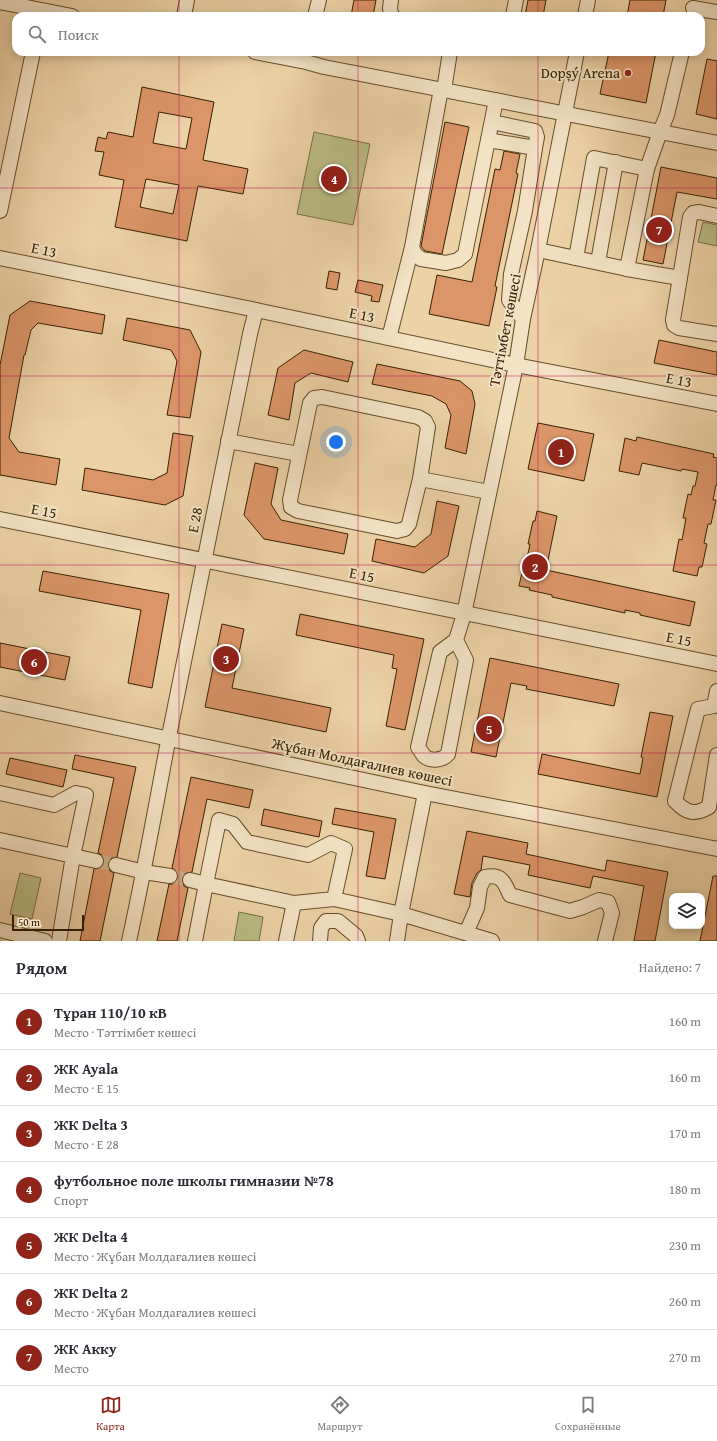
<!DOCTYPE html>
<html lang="ru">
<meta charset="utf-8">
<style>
:root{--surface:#fff;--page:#f7f7f7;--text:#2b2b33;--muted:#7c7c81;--line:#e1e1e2;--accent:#8f2418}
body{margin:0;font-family:"Gentium Book Plus",serif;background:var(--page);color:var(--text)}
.controls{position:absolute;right:12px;bottom:12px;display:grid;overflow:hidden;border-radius:8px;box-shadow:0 2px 10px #0003}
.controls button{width:36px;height:36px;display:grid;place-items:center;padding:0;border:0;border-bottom:1px solid var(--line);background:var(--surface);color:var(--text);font:20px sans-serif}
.scale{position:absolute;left:12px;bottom:10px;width:72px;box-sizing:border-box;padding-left:4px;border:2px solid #362101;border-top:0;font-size:11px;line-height:14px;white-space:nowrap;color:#362101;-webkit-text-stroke:3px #f3e2c6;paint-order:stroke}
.you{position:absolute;left:336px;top:442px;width:14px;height:14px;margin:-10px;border:3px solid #fff;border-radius:50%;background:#1a73e8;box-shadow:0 0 0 6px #1a73e833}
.badge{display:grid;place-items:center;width:26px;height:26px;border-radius:50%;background:var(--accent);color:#fff;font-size:13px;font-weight:700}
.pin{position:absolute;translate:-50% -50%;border:2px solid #fff;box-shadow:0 1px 4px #0006}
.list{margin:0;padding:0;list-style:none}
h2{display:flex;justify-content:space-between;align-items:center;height:52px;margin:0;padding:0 16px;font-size:17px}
h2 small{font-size:13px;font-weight:400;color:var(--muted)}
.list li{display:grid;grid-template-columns:26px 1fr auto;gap:12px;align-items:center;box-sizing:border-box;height:56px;padding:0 16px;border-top:1px solid var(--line)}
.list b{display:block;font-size:15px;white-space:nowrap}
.list p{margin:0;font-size:13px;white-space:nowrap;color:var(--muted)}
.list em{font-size:13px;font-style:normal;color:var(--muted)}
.icon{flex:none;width:22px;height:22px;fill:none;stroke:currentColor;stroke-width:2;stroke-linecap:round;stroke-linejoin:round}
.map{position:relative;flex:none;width:717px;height:941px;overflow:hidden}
.search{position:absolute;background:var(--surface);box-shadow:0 2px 10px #0003;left:12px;right:12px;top:12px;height:44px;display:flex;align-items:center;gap:10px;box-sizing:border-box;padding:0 14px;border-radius:12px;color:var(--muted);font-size:15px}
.sheet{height:444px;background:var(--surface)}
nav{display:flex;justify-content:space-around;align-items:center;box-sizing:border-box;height:56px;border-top:1px solid var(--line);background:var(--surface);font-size:11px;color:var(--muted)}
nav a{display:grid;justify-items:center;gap:2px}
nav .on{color:var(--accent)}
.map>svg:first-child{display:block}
.green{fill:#bbbb84;stroke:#786e42}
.building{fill:#dc9568;stroke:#362101;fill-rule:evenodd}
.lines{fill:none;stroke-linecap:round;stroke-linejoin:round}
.minor-tunnel{stroke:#c8af86;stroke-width:14;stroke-dasharray:14 7;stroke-linecap:butt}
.minor-casing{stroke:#644d2a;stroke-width:16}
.minor{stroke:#f3e2c6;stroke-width:14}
.grid{fill:none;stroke:#c2185b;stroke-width:1;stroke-opacity:0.55}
.poi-dot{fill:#8f2418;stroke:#f3e2c6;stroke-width:1.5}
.labels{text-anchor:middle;stroke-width:4;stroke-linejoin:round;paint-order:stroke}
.poi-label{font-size:15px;fill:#362101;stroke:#f3e2c6;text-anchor:end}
.street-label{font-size:15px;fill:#362101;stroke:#f3e2c6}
</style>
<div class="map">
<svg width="717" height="941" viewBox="0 0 717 941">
<rect width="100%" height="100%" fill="#ecd2a7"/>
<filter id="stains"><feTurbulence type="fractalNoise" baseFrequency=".005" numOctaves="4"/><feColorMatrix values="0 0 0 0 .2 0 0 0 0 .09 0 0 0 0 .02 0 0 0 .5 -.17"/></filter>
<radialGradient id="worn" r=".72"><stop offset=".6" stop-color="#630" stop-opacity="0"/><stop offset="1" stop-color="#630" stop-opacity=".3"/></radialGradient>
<g class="green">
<path d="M314,132L370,144L353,225L297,214Z"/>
<path d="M703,222L717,225V246L698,242Z"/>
<path d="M20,873L41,878L32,919L10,914Z"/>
<path d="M239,912L263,917L259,941H234Z"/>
</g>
<g class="building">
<path d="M354,0H376L373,16H351Z"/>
<path d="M528,0H546L543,16H525Z"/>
<path d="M630,0H666L663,16H627Z"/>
<path d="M609,52H656L646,103L600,94Z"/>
<path d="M707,59L717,61V119L696,114Z"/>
<path d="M142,87L214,102L203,160L248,169L243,194L198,186L187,241L115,227L124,180L99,175L104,152L95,151L98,137L106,139L108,132L133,137ZM159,112L192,118L186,149L153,143ZM146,179L179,185L173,214L140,207Z"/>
<path d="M445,122L469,127L442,254L425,251L421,246Z"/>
<path d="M504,151L520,154L516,173L518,174L495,286L497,287L489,326L429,314L437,275L472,282L495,169L500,170Z"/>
<path d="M661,167L717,178V199L677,192L663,264L643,260Z"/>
<path d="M329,271L340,273L337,290L326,288Z"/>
<path d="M358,280L383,285L379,302L371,301L372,296L355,292Z"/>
<path d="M30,301L105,315L102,334L38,323L31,330L25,355H24L9,438L19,452L60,459L56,485L0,475V365L10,315Z"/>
<path d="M127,318L190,330L201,352L190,418L167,415L177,361L171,350L123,340Z"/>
<path d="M659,340L717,352V375L654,363Z"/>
<path d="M304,350L353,362L348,382L311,373L295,383L289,420L268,415L278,368Z"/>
<path d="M377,364L460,381L472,391L475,404L466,454L445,448L451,415L446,404L432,396L372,384Z"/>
<path d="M538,423L594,434L584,481L528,469Z"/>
<path d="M173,433L193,436L183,496L165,505L82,490L85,468L153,480L167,473Z"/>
<path d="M637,437L714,454L713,457L717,458V485H716L713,500H716L711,524H708L704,543L707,544L702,567H699L697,576L673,571L679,539L682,540L686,518H683L688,494L691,495L693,486H695L698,472L682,469L681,471L642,463L639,475L619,471L625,438L636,441Z"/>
<path d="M255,463L278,468L271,504L281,520L348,534L344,554L264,539L244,515Z"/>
<path d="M437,501L459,506L448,556L424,573L372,561L376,539L415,547L431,534Z"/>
<path d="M537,511L557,516L546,570L695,602L690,626L640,615V613L625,610V613L552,597V595L529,590L530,588L519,586L524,563H526L530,544H528L533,521H535Z"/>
<path d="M43,571L169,594L152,688L128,683L141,610L39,591Z"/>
<path d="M300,614L424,639L405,730L386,726L397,669L392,668L394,655L296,635Z"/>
<path d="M222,624L244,629L232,688L331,708L326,732L205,707Z"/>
<path d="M0,643L70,657L65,680L0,667Z"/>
<path d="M490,658L619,684L614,706L526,689L527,686L511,683L496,757L471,752Z"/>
<path d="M650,712L673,716L657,797L538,774L542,754L640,774L643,758L641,757Z"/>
<path d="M75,755L136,767L117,857L110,859L108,863L110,871L114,873L100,941H80L94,869L102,867L104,862L102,855L98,853L114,778L72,769Z"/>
<path d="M10,758L67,770L63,787L6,774Z"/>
<path d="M191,777L253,790L249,808L207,799L192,872L184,874L182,878L184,886L188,888L177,941H157L169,884H173L178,878V873L172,868Z"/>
<path d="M335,808L396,819L385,879L366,876L374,832L332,824Z"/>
<path d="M264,809L322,821L319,837L261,825Z"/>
<path d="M467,831L528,843L526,854L605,871L607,860L668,872L655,941H634L644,886L593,876L590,888L528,875L530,865L483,856L481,870L477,873L472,883L470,897L454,894Z"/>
<path d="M713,876H717V941H700Z"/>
</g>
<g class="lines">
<g class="minor-tunnel">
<path d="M96,861L116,865"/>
<path d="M170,876L190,880"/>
</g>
<defs>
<g id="minor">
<path d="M391,0L390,8L391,14L393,16"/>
<path d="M0,2L72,16"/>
<path d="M693,8L717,12"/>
<path d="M184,16L187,0"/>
<path d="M315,16L319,0"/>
<path d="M513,16L516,0"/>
<path d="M585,16L588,0"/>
<path d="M255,52L306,62L324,67L717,143"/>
<path d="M441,89L412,247L415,254L421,259L446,263L458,260L465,254L496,100"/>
<path d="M444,90L450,52"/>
<path d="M492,122L535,131L537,137L535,148"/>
<path d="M488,140L535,148L525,211L511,274L509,300L523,319"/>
<path d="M0,211L33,52"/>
<path d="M717,216L699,212L693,213L690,217L673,320L674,325L679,328L717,334"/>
<path d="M538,250L627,269L680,278"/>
<path d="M0,258L256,310L516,365L717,404"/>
<path d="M576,258L594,158L647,169"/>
<path d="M598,262L616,162"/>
<path d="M627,269L647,169L660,132L667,115L682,52"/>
<path d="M389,338L412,247"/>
<path d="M322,397L418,417L425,421L428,427L420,479L409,524L405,529L397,531L298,511L291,507L290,500L310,403L314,398Z"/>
<path d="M228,441L299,454"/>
<path d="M420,479L489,492"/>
<path d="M0,519L717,664"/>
<path d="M456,640L466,660L448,754C443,760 431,762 424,756C422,753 420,750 418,747L440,652L456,640L464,614L516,365L523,319L538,250L577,52"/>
<path d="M0,703L425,793L717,849"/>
<path d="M714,706L698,709L675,801C687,814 695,815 709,807L717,755"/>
<path d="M714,706L717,691"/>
<path d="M0,793L54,805L76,793L86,795L73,856L59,941"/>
<path d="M0,840L96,861"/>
<path d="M116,865L144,872L170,876"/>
<path d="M190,880L206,884L195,941"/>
<path d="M334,899L345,849L331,843L308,855L247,842L233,824L219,820L206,884L294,903L334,899L401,914L425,793"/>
<path d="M0,930L45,941"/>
<path d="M466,933L477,908L480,887L485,877C501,874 504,881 510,895L570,911L583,907L599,900L608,902L612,913L605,941"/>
<path d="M129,941C144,873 156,805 169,736C195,602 222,468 250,334L256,310"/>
<path d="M286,941L294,903"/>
<path d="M320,941L321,928L326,921H338L356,936L358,941"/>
<path d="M397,941L401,914L492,941"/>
</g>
</defs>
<use href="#minor" class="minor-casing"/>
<use href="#minor" class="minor"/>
</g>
<path class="grid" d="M179,0V16M358,0V16M538,0V16M179,52V941M358,52V941M538,52V941M0,188H717M0,376H717M0,565H717M0,753H717"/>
<circle class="poi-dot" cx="628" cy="73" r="4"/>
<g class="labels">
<g class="poi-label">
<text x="620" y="78">Dopșý Arena</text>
</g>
<g class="street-label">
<text transform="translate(44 250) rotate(12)" y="5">E 13</text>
<text transform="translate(362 315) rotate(12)" y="5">E 13</text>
<text transform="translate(505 330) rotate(-79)" y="5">Тәттімбет көшесі</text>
<text transform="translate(679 380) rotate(11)" y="5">E 13</text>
<text transform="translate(44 511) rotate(11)" y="5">E 15</text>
<text transform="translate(195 520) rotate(-79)" y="5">E 28</text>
<text transform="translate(362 575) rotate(12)" y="5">E 15</text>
<text transform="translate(679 639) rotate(11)" y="5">E 15</text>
<text transform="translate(362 762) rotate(12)" y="5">Жұбан Молдағалиев көшесі</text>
</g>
</g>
<rect width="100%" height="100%" filter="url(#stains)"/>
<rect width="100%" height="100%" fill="url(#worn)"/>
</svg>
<div class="controls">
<button><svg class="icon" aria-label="layers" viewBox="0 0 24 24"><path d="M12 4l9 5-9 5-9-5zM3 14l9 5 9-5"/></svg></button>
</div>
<div class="scale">50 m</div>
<div class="you"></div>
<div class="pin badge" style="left:561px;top:452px">1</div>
<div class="pin badge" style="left:535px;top:567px">2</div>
<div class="pin badge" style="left:226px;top:659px">3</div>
<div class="pin badge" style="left:334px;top:179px">4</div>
<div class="pin badge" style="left:489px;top:729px">5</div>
<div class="pin badge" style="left:34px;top:662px">6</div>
<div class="pin badge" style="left:659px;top:230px">7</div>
<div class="search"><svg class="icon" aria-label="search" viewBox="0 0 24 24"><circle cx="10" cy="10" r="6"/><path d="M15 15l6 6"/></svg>Поиск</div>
</div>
<section class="sheet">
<h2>Рядом<small>Найдено: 7</small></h2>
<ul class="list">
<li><span class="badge">1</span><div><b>Тұран 110/10 кВ</b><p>Место · Тәттімбет көшесі</p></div><em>160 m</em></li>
<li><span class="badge">2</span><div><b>ЖК Ayala</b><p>Место · E 15</p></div><em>160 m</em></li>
<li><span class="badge">3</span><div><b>ЖК Delta 3</b><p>Место · E 28</p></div><em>170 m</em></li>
<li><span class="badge">4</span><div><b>футбольное поле школы гимназии №78</b><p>Спорт</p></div><em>180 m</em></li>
<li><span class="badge">5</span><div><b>ЖК Delta 4</b><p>Место · Жұбан Молдағалиев көшесі</p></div><em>230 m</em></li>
<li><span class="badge">6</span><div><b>ЖК Delta 2</b><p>Место · Жұбан Молдағалиев көшесі</p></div><em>260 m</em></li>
<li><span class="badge">7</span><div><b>ЖК Акку</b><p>Место</p></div><em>270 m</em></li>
</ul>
</section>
<nav>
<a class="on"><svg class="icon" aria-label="map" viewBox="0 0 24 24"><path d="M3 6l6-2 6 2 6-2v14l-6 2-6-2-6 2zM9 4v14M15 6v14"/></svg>Карта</a>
<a><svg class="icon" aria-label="directions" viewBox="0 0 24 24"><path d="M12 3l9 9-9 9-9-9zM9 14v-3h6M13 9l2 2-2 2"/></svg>Маршрут</a>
<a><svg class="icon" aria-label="saved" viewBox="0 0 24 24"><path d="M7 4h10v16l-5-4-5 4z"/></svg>Сохранённые</a>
</nav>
